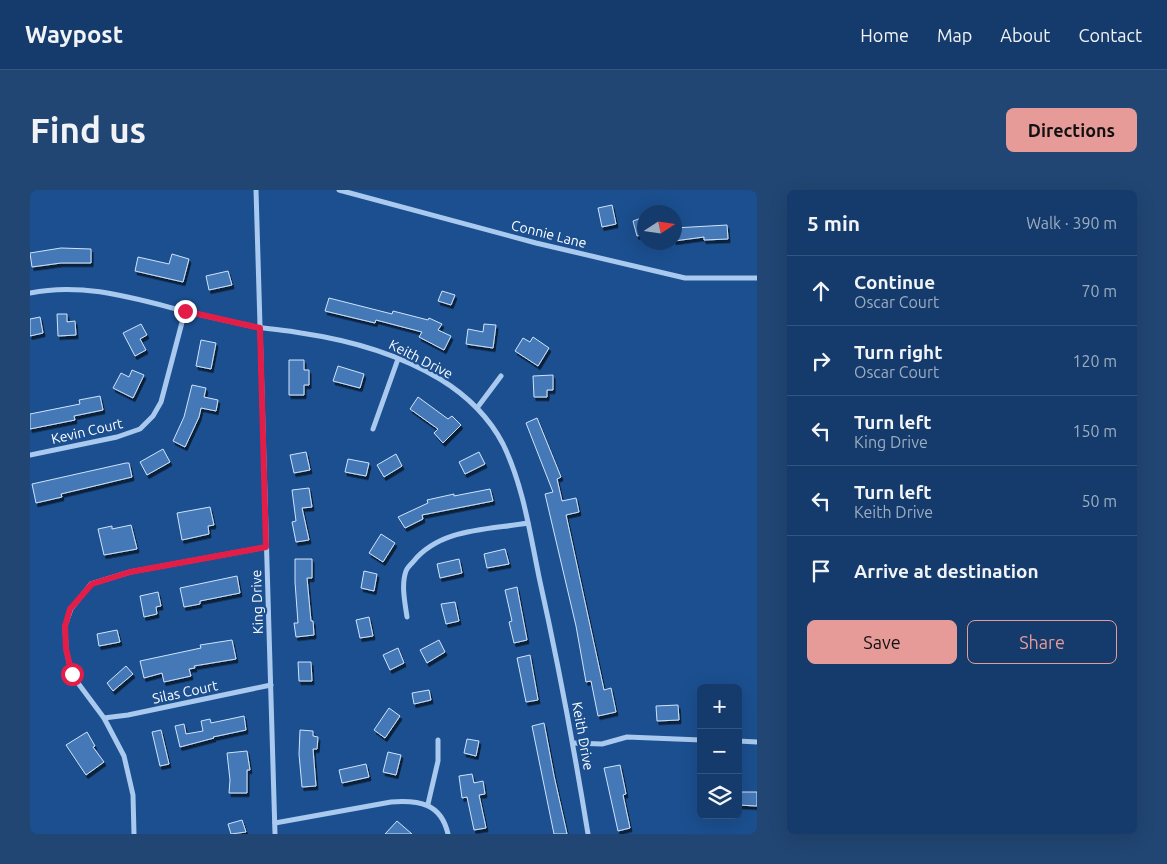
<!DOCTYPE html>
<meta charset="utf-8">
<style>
:root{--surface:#143b6b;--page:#214673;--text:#f1f3f6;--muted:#9dadc1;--line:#33557e;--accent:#e69b98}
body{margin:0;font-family:Ubuntu,sans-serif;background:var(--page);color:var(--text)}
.controls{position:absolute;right:15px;bottom:15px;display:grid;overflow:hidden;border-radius:8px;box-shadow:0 5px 20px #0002}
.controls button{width:45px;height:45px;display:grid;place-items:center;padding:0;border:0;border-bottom:1px solid var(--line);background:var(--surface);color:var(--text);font:25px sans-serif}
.compass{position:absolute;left:607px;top:15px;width:45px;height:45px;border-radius:50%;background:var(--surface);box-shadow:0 5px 20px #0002;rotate:78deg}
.stop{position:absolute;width:15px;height:15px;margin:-11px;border:4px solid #e11d48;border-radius:50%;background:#fff}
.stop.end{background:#e11d48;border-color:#fff;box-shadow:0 1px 5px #0008}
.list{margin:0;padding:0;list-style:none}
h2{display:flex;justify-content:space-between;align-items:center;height:65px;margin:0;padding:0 20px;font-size:21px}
h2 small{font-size:16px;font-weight:400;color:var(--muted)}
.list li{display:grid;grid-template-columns:32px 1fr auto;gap:15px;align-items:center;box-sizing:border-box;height:70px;padding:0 20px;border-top:1px solid var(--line)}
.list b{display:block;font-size:19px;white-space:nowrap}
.list p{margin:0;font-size:16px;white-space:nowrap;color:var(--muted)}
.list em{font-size:16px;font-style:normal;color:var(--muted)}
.actions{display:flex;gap:10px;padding:15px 20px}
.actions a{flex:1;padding:11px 0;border:1px solid var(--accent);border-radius:8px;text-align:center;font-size:18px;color:var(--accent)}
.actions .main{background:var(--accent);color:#111}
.icon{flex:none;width:28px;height:28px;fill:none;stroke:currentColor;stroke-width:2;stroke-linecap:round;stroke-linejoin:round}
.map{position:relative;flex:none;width:727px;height:644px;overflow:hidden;border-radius:8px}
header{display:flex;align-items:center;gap:30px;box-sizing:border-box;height:70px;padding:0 25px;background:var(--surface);border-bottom:1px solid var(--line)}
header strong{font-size:24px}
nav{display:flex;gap:28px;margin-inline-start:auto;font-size:18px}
.intro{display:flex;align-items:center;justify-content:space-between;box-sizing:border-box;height:120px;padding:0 30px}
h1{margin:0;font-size:35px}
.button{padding:12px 22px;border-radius:8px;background:var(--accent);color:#111;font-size:18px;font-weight:700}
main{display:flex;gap:30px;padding:0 30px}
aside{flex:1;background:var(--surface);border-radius:8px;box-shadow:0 5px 20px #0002}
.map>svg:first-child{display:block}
.building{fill:#4478b7;stroke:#cfe3fa;filter:url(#shadow)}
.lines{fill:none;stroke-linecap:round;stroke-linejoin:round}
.street{stroke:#a9c9ee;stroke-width:5}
.route{stroke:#e11d48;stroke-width:6}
.labels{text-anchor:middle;stroke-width:4.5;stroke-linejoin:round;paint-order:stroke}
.street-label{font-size:14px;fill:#fff;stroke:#1b4f8f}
</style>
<header>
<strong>Waypost</strong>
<nav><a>Home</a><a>Map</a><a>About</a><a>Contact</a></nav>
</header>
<div class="intro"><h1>Find us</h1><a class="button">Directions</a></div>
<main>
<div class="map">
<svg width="727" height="644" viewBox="0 0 727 644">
<defs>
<filter id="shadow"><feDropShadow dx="2" dy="3.5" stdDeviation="0" flood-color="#0009"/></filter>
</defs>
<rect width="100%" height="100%" fill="#1b4f8f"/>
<g class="building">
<path d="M582,15L586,34L572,37L568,18Z"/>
<path d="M614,27V44L607,46L603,31Z"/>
<path d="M697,35L698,49L674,50V47L644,51V38Z"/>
<path d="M31,58L61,59V73H31L2,77L0,63Z"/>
<path d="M142,64L159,69L153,92L105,81L108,67L139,74Z"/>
<path d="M198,81L202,95L179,100L176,86Z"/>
<path d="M412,101L425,105L421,115L408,111Z"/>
<path d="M299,108L362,124L363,121L398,130L399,128L412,134L408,140L421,146L414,160L389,147L392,142L346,130L345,133L295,121Z"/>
<path d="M27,124H37V132L45,131L46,145L28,146Z"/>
<path d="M10,127L13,143L0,146V129Z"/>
<path d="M111,134L117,145L110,149L116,160L105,166L93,143Z"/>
<path d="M454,134L466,135L463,158L436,154L438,139L453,142Z"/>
<path d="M503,147L519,158L508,176L485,161L493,148L500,152Z"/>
<path d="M171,150L186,153L181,179L166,176Z"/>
<path d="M259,170H274V180H279V195H274V205H259Z"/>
<path d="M308,176L334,184L330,198L303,191Z"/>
<path d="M102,180L114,185L103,208L83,198L91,183L99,187Z"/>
<path d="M523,185V200H517V207H504L503,186Z"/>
<path d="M162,195L176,198L174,207L188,210L186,221L171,218L169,227L155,257L143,251L154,227Z"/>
<path d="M70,206L73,220L44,226L45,230L0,239V224L50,214L49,210Z"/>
<path d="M388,207L418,229L422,226L431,235L413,253L404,243L408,239L380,219Z"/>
<path d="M507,228L531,287L527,289L532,311L546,308L549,322L536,325L574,500L581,498L586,522L568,526L561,491L556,492L546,436L515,304L523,302L496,233Z"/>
<path d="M133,259L140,272L117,285L110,272Z"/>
<path d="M276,262L280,280L264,283L260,265Z"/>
<path d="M449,262L455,274L435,284L429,272Z"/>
<path d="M366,264L372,276L354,287L347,275Z"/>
<path d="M318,269L339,273L336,286L315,282Z"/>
<path d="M96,273H99L102,287L31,304L32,307L6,313L2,294Z"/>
<path d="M279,298L282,317L272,318L279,350L266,352L262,332L266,331L262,300Z"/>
<path d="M460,299L463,311L392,325L393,329L375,338L368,327L398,313L397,310L424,304V306Z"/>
<path d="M180,317L184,335L178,336L179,344L152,350L147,323Z"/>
<path d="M101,335L107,359L74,365L68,339L82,336V339Z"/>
<path d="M351,344L365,353L353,372L339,363Z"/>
<path d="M475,359L479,374L457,378L454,364Z"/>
<path d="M265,369H282V388H277L281,431H283L284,445L266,447L264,433H268L265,392Z"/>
<path d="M429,369L432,383L410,388L407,374Z"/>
<path d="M334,381L347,384L344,401L331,398Z"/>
<path d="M207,386L210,403L170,411V414L154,417L150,398Z"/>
<path d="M487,397L497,450L484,453L479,432L482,431L475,400Z"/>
<path d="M128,402L131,416L126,417L127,424L114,427L110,406Z"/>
<path d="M425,412L429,431L416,434L411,414Z"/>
<path d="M339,427L343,446L330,448L326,430Z"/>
<path d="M87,440L90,452L69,456L67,444Z"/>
<path d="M202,450L206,469L164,476L165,478L159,479L161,486L134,492L132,483L114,488L110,471L171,458L170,455Z"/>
<path d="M409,450L415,462L397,473L390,460Z"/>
<path d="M368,458L374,473L360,480L353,465Z"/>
<path d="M500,465L508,510L496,512L487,468Z"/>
<path d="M268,472H281L282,491H269Z"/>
<path d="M96,476L103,484L83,501L77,493Z"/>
<path d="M399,500L401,510L384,514L382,503Z"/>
<path d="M648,515L649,530L627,531L626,516Z"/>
<path d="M359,518L370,526L355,548L344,540Z"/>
<path d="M214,526L216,540L183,547L184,548L150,557L145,536L154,534L156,544L173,541L171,531L180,529L181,533Z"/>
<path d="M514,533L524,586L537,644H524L515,600L502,536Z"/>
<path d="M131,540L139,574L130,576L122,542Z"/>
<path d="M270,540L283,541V546L288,547L287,559H283L286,596L272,597L269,564Z"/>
<path d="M57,542L65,556L63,557L74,572L56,585L36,555Z"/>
<path d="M437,549L449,551L446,566L434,563Z"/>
<path d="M217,561L220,580H217V603H199L200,590L197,563Z"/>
<path d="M358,562L371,565L366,585L353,582Z"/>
<path d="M336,574L339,587L312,593L309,580Z"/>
<path d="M590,575L596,604L593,605L600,638L588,641L574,578Z"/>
<path d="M442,584L444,593L453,591L455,604L449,605L456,638L444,640L437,607L432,608L429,586Z"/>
<path d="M708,602H727V616L708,615Z"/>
<path d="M212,630L216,642L201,644L198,634Z"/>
<path d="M367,631L382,644H355Z"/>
</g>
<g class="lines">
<g class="street">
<path d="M226,0L245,644"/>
<path d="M309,0L506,53L655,88H727"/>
<path d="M0,103C52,92 103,108 154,121C176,126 198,131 221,136C237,139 254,140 271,143C319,150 368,164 410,189C436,205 459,227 473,254C493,295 500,343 509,387C528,472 544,558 558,644"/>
<path d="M447,218L471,186"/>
<path d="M343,239L368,169"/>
<path d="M0,265L87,247L110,239L123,226L131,212L155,121"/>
<path d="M377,427C375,413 371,395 376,381C377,378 381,374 383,372C410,338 458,340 498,333"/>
<path d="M74,528L98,525L241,495"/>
<path d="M708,551L727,552"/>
<path d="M543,553L572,554L597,547L671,550"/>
<path d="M398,614L408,571V550"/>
<path d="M245,633L361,612C389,610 411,613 418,644"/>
<path d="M104,644L103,605L94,566L74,528L42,485L36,459L35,436L41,419L61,394L100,382L236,357"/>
</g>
</g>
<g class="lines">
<path class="route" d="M42,484L36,459L35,436L40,419L62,394L100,382L236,357L230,138L155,121"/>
</g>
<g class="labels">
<g class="street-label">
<text transform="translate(519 44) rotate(14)" y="5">Connie Lane</text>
<text transform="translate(391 169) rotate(27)" y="5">Keith Drive</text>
<text transform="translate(57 241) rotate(-13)" y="5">Kevin Court</text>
<text transform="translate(227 412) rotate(-92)" y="5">King Drive</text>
<text transform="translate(155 502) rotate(-12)" y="5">Silas Court</text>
<text transform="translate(553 546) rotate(80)" y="5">Keith Drive</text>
</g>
</g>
</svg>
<div class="controls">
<button>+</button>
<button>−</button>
<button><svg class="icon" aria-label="layers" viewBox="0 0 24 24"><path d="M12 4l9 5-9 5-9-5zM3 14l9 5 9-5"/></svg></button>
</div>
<svg class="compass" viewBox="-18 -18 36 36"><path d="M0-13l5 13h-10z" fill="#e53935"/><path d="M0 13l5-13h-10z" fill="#9dadc1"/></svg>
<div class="stop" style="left:42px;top:484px"></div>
<div class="stop end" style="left:155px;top:121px"></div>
</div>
<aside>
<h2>5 min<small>Walk · 390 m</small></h2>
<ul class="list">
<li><svg class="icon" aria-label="ahead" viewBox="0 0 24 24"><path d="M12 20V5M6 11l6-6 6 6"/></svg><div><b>Continue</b><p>Oscar Court</p></div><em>70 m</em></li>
<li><svg class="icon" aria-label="right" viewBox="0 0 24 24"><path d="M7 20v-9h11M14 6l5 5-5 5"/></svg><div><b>Turn right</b><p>Oscar Court</p></div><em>120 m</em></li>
<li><svg class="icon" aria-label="left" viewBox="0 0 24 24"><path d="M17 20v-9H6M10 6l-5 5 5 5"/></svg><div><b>Turn left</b><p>King Drive</p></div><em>150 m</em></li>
<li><svg class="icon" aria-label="left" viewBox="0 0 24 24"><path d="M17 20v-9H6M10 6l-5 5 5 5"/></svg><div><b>Turn left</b><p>Keith Drive</p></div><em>50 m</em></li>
<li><svg class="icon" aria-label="arrive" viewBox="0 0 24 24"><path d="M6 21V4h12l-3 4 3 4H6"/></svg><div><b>Arrive at destination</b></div></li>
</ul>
<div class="actions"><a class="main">Save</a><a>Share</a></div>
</aside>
</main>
